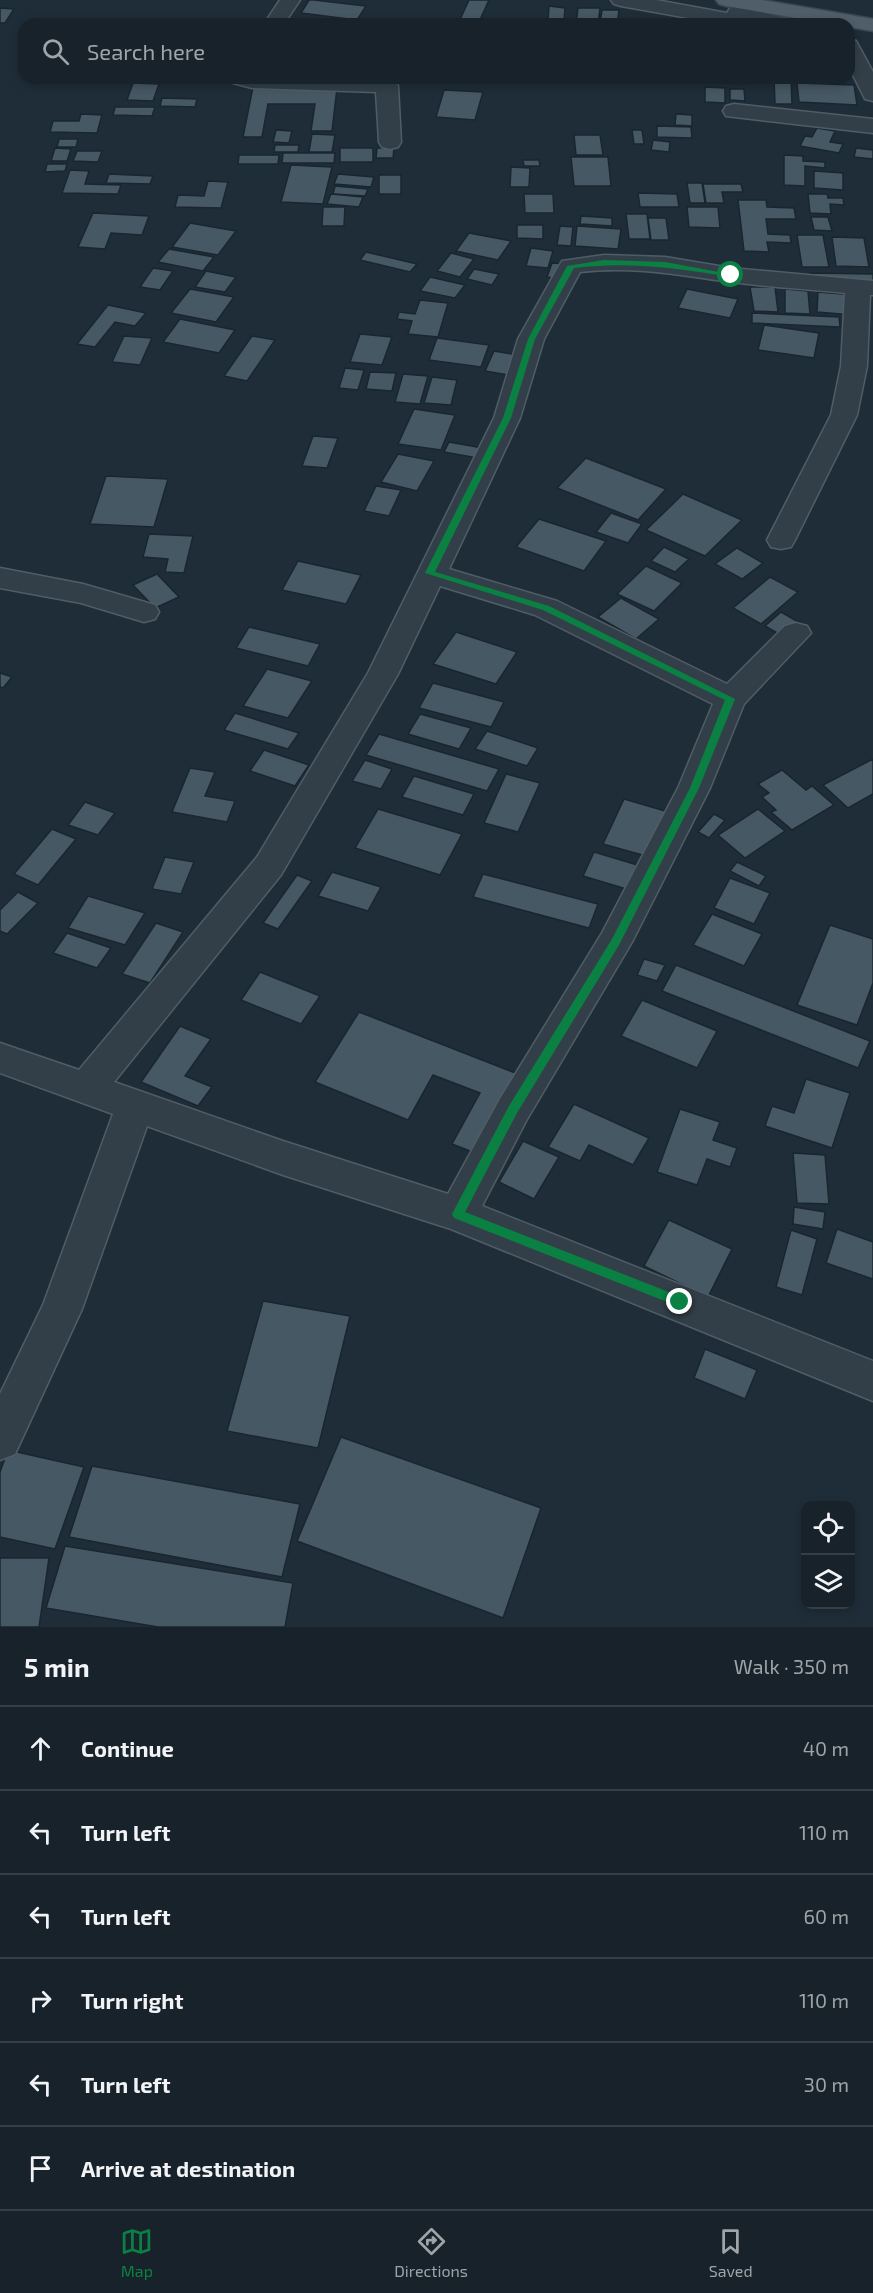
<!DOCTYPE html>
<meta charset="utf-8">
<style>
:root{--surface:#17222a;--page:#242f36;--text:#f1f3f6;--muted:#9ea4a8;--line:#363f47;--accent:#0b8043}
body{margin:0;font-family:"Exo 2",sans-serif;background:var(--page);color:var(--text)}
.controls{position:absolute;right:18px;bottom:18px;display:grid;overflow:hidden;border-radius:12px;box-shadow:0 3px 9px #0003}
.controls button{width:54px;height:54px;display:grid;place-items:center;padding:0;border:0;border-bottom:2px solid var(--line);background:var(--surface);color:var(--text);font:30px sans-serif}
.stop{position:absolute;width:18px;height:18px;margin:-14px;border:4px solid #0b8043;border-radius:50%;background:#fff}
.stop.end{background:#0b8043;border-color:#fff;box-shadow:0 2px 6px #0008}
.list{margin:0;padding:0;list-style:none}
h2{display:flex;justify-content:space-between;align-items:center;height:78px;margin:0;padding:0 24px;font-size:26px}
h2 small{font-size:20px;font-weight:400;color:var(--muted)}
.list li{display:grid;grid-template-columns:39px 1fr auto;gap:18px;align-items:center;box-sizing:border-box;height:84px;padding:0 24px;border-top:2px solid var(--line)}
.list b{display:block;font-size:22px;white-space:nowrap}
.list em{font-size:20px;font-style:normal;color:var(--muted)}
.icon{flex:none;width:33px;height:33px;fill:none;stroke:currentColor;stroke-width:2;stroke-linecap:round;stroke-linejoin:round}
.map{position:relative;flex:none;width:873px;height:1627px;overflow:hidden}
.search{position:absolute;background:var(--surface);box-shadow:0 3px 9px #0003;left:18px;right:18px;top:18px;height:66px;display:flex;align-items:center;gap:15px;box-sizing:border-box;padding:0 21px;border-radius:18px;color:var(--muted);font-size:22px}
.sheet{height:582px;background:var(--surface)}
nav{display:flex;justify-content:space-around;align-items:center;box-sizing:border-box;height:84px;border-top:2px solid var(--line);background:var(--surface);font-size:16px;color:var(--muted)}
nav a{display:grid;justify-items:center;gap:3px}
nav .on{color:var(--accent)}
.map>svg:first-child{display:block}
.building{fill:#465864;stroke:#1a262f;stroke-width:1.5}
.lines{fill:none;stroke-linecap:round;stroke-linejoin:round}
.minor-casing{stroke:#505d66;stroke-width:3}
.major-casing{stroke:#3c4852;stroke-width:3}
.minor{fill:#323f48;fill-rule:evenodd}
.major{fill:#505e69;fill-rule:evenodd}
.route{fill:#0b8043}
</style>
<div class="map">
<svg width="873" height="1627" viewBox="0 0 873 1627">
<rect width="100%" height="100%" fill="#1f2d38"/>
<g class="building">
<path d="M309,0H314L366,6L357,20L301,13Z"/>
<path d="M469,0H489L478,24H458Z"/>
<path d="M549,6L565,8L564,21L548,20Z"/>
<path d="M0,8L14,9L5,23H0Z"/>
<path d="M578,8H600L598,24H576Z"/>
<path d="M602,10H619L617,24H600Z"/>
<path d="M729,78H746V84L729,83Z"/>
<path d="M774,78H791L792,104H775Z"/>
<path d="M133,83L159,84L153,101L127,100Z"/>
<path d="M797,83L854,85L857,105L799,102Z"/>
<path d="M253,87L337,88L332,131H311L315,104H268L262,137H243Z"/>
<path d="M705,87L725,88V103L705,102Z"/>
<path d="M730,89H744L745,101L730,100Z"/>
<path d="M444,90L483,92L475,120L436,117Z"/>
<path d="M162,98L197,99L195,107L160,106Z"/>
<path d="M115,107H155L152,116L113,115Z"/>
<path d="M81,114L102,115L97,133L50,132L53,121H79Z"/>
<path d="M676,114L692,115V126L675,125Z"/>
<path d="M657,126L691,127L692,138L657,137Z"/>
<path d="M817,128L835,131L830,142L843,144L839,153L800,146L805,136L812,137Z"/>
<path d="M276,130L292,131L289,143L273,142Z"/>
<path d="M632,130H642L644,144H634Z"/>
<path d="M312,134L335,135L332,152H309Z"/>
<path d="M574,135H600L603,155H576Z"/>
<path d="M59,139H78L76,147H57Z"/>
<path d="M653,140L670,142L669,152L651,150Z"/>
<path d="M275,145H299L298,152H274Z"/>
<path d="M55,148L71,149L67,161H51Z"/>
<rect x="340" y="148" width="33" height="14"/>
<path d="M377,148H394L393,158H376Z"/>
<path d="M856,148L873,150V159L854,157Z"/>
<path d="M77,151H102L98,162L73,161Z"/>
<path d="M283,153H335L334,163H282Z"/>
<path d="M239,155H279L278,164H238Z"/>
<path d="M784,155L803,156V161L825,162V168L805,166V186L784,185Z"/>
<path d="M571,157H608L611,186H574Z"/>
<path d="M523,160H539L540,166H524Z"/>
<path d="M47,164H67L65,171L45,172Z"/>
<path d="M291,165L332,167L323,204L281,202Z"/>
<path d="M511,167L530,168L529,187H510Z"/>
<path d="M70,170L89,171L85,184L121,185L118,194L62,193Z"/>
<path d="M814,171L843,173V190L814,188Z"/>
<path d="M109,174L153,176L150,184L106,183Z"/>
<path d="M338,174L374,177L371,187L334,184Z"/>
<rect x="379" y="175" width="22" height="19"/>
<path d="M208,181L228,182L221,208L175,207L178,195L204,196Z"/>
<path d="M687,183H702L705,203H690Z"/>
<path d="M703,184H741L743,192H722L724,203H706Z"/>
<path d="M335,186L368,189L365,196L333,194Z"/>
<path d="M638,193L677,194L679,207H640Z"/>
<path d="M331,194L363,197L359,207L327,204Z"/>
<path d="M524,194H553L554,213H525Z"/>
<path d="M808,194H827L828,198H843L844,205L830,204L831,214L810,213Z"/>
<path d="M738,200H766L767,207L794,208L796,219H766L768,234L790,235L791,243L767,242L769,252L744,251Z"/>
<path d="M323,207H345L344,226H322Z"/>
<path d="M687,207H718L720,228L689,227Z"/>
<path d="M93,213L149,216L142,235L111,233L105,249L78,247Z"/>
<path d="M626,214H647L650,239H629Z"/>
<path d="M581,216L612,218V226L580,224Z"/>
<path d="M811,217H828L832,231L814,230Z"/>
<path d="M648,218H666L669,240H651Z"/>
<path d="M190,223L236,231L218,255L172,247Z"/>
<path d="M517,225H543V239L517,238Z"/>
<path d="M560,226L573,227L571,246L557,245Z"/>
<path d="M577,226L621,229L618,249L575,246Z"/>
<path d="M469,233L511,241L498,260L456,251Z"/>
<path d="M797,235H823L829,267H802Z"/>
<path d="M832,237L864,238L869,267L836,266Z"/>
<path d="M531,248L553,251L548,268L526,266Z"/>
<path d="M169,249L214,257L203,271L158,262Z"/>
<path d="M366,252L417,264L410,272L360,260Z"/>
<path d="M451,253L474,259L460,277L437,271Z"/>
<path d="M552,263L567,264L562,279L547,277Z"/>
<path d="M153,268L173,271L160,290L140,287Z"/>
<path d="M474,269L499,274L492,285L467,279Z"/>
<path d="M206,271L236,277L225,292L195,287Z"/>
<path d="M810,273L873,274V283L812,282Z"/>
<path d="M430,277L465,285L455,298L420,291Z"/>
<path d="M750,287H775L778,312L754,311Z"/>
<path d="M190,289L234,297L216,322L171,313Z"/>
<path d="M687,289L738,299L730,318L678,308Z"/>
<path d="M785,289L808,291L810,314L785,313Z"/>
<path d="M818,292L854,295L853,315L817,312Z"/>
<path d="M420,300L448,303L438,337L408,334L412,321L397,319L399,312L415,314Z"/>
<path d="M108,305L146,313L135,326L115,322L95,347L77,344Z"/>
<path d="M752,313L839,317L840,327L752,323Z"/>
<path d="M180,319L235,330L219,353L163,342Z"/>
<path d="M764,325L819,333L814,358L758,350Z"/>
<path d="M360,334L392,337L382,365L350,362Z"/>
<path d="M124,336L152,338L140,365L112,362Z"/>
<path d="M252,336L275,340L247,381L224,376Z"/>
<path d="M437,338L489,345L481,367L429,360Z"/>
<path d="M494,351L523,356L515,376L485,371Z"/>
<path d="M345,368L364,370L358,390L339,388Z"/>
<path d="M370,372L396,373L392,391L366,389Z"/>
<path d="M403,374L428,376L420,404L395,402Z"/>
<path d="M432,377L457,380L451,405L424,403Z"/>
<path d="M414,409L455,415L441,450L398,444Z"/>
<path d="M313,436L338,438L327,468L302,466Z"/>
<path d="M449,442L488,449L483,459L444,452Z"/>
<path d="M398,454L434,461L417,491L381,482Z"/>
<path d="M586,458L666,489L638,520L557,488Z"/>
<path d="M106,476L168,479L154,527L90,524Z"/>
<path d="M376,486L401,490L389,516L364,511Z"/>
<path d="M683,494L742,520L705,556L646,530Z"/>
<path d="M611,513L642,524L628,543L596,532Z"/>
<path d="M539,519L606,541L584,571L516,547Z"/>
<path d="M149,534L193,536L184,573L165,572L168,559L143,557Z"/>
<path d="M664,547L689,559L675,572L651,561Z"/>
<path d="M737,548L763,563L742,579L715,564Z"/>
<path d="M298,561L361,575L346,604L282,590Z"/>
<path d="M646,566L682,583L654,611L617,594Z"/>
<path d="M157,574L179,597L155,608L133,585Z"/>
<path d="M770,577L798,592L761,624L733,608Z"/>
<path d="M621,598L659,619L636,639L598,617Z"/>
<path d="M781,612L802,624L786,638L765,626Z"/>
<path d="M249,627L320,644L308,666L236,648Z"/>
<path d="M456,632L517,652L496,684L433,664Z"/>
<path d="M267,669L312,681L288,718L243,706Z"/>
<path d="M0,673L12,677L3,688L0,687Z"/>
<path d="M433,683L504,702L491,727L419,708Z"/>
<path d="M235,713L299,733L288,749L224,730Z"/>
<path d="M420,714L471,728L459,749L408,734Z"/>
<path d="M487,731L538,748L527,766L475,749Z"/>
<path d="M379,734L499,769L487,791L366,755Z"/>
<path d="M264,750L309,765L295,786L250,771Z"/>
<path d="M873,759V794L848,808L823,785Z"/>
<path d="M365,760L392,769L381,789L352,781Z"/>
<path d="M190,768L215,772L205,796L235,801L227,822L172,812Z"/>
<path d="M782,770L806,790L812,786L834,805L792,830L771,812L776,810L762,797L769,793L758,784Z"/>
<path d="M506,774L540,783L518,832L484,823Z"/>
<path d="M414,776L474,794L463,815L402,797Z"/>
<path d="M624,799L672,813L653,858L603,844Z"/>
<path d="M85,802L115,813L98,835L68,825Z"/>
<path d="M378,809L462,834L440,875L355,848Z"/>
<path d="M758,809L785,831L745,858L718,835Z"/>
<path d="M714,814L725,820L709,838L698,832Z"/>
<path d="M52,829L76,839L38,885L14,874Z"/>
<path d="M594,852L644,867L633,891L583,876Z"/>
<path d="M165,857L194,862L181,894L152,889Z"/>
<path d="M737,862L766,876L759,886L730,871Z"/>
<path d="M332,872L381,887L368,911L318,896Z"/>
<path d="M483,874L598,904L589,928L473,897Z"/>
<path d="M297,875L312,881L278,929L263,923Z"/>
<path d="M730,878L770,893L754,924L714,908Z"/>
<path d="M18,892L38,903L7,934L0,931V910Z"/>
<path d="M88,896L145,913L125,945L68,928Z"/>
<path d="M712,914L762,934L744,966L693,945Z"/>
<path d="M156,923L183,932L150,983L122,974Z"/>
<path d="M830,925L873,939V983L857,1025L797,1005Z"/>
<path d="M67,933L111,948L97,968L53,953Z"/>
<path d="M644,959L665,965L657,981L637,975Z"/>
<path d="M676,965L870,1041L858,1068L662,991Z"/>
<path d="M260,972L320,996L301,1024L241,1000Z"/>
<path d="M642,1000L717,1031L697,1068L621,1036Z"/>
<path d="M359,1012L523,1076L480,1155L452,1144L480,1093L433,1075L408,1120L315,1082Z"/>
<path d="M180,1026L211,1039L185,1076L212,1087L198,1106L141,1082Z"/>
<path d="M806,1079L850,1093L832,1148L765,1126L772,1106L794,1113Z"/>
<path d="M574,1104L649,1138L633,1165L589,1145L580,1161L548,1147Z"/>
<path d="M680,1109L720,1122L713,1140L737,1148L730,1167L707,1159L697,1185L657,1172Z"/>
<path d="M523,1141L559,1157L534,1199L499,1182Z"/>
<path d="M793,1153L825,1155L829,1204L797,1203Z"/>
<path d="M794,1207L825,1212L823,1229L793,1224Z"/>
<path d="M669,1220L732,1249L708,1297L644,1266Z"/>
<path d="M837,1229L873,1242V1279L826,1263Z"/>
<path d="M791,1230L817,1239L802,1295L776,1287Z"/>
<path d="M263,1301L350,1316L318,1448L227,1431Z"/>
<path d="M705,1349L757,1370L745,1399L694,1378Z"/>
<path d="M341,1437L541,1508L503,1618L297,1541Z"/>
<path d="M8,1450L84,1467L55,1549L0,1537V1472Z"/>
<path d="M92,1466L300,1504L282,1577L69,1537Z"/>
<path d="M65,1546L293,1583L285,1627H158L46,1608Z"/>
<path d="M0,1558H49L39,1627H0Z"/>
</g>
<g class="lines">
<defs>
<g id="minor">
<path d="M280,0H300L284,24H264Z"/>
<path d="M611,0H656L727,13L730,8L737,6L792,20L795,24H722L621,6L614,4Z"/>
<path d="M849,39L856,41L873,72V101L865,99L849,67Z"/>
<path d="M230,78H337L395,81L398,86L401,142L398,147L390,149L382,147L379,142L376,92L252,88L233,83Z"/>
<path d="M734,104L873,119V133L726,116L723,111L726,106Z"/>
<path d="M604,255L665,257L731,268L873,281V295H870L867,366L857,415L795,540L791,547L781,549L771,547L767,540L831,415L841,366L845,293C807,289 769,287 731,282C678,275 634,266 580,272L544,339L520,418L449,569L557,601L727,684L785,626L796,623L807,626L811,633L744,704L710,788L632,942L526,1121L482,1206L873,1361V1401L451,1229L283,1175L147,1126L82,1309L15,1454L0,1460V1394L43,1305L113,1114L0,1073V1043L79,1070L257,857L368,673L494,418L518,339L559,266L562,261ZM440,586L535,615L713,704L678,788L602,933L500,1099L448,1194L283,1141L114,1082L281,875L398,674Z"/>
<path d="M0,568L83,584L155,605L159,612L155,619L144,622L81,603L0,588Z"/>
</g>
<path id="major" d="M716,0H762L873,19V31L849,27V24H831L726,6L719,4Z"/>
</defs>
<use href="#minor" class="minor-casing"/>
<use href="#major" class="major-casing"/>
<use href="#minor" class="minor"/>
<use href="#major" class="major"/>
</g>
<path class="route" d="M604,260L665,262L735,275L731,277C678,268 627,261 574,268L535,339L511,418L435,572L549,606L735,699L699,788L619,945L517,1113L465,1212L684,1298V1306L680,1307L454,1218L452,1214L509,1106L612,939L690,788L725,700L543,610L425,573L503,418L528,339L567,266Z"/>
</svg>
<div class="controls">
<button><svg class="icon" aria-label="locate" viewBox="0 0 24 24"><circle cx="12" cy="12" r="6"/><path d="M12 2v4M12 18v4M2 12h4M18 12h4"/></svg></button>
<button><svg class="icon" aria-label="layers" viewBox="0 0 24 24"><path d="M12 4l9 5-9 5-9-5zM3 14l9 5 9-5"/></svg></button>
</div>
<div class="stop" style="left:731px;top:275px"></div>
<div class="stop end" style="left:680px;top:1302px"></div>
<div class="search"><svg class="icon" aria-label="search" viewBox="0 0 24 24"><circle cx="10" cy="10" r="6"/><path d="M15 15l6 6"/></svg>Search here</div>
</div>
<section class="sheet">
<h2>5 min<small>Walk · 350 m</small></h2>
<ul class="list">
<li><svg class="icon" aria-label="ahead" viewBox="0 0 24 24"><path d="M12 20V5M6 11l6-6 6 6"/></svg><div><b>Continue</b></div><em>40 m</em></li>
<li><svg class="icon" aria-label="left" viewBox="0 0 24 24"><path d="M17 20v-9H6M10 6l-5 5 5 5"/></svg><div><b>Turn left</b></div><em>110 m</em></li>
<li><svg class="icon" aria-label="left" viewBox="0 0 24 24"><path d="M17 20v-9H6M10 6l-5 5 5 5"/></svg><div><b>Turn left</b></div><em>60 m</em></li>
<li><svg class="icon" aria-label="right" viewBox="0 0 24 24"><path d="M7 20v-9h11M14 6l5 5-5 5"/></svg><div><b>Turn right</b></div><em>110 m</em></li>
<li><svg class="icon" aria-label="left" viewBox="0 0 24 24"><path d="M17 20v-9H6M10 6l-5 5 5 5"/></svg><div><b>Turn left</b></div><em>30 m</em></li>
<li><svg class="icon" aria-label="arrive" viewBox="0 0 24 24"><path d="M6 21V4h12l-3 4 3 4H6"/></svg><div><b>Arrive at destination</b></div></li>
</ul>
</section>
<nav>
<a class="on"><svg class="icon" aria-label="map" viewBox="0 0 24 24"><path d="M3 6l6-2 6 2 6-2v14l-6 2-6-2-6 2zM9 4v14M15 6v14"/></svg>Map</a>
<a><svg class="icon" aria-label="directions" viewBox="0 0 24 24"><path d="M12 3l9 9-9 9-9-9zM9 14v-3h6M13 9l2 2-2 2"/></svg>Directions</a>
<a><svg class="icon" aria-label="saved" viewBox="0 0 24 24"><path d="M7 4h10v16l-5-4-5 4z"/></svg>Saved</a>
</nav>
